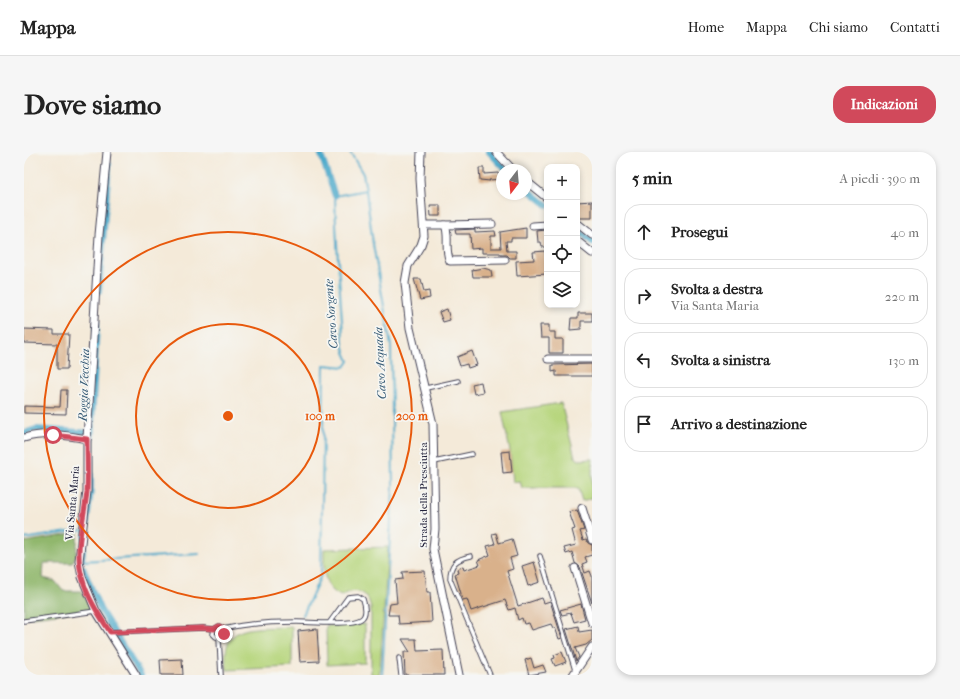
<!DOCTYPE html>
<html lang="it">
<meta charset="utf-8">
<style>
:root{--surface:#fff;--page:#f6f6f6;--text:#222;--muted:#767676;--line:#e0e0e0;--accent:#d1495b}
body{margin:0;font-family:"IM FELL French Canon",serif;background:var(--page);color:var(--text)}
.controls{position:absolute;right:12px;top:12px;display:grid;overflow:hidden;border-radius:8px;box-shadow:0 2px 6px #0003}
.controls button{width:36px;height:36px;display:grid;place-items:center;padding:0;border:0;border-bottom:1px solid var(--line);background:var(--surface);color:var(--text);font:20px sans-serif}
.compass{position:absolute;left:472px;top:12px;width:36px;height:36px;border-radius:50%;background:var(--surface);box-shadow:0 2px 6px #0003;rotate:196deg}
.stop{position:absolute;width:12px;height:12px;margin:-9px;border:3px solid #d1495b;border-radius:50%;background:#fff}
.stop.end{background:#d1495b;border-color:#fff;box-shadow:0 1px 4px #0008}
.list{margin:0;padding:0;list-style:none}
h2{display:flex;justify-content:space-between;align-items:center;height:52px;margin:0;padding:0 16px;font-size:17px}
h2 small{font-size:13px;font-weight:400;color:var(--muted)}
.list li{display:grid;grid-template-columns:26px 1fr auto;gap:12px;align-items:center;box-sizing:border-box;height:56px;margin:0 8px 8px;padding:0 8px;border:1px solid var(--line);border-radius:16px}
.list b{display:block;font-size:15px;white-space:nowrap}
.list p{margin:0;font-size:13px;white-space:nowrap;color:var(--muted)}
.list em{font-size:13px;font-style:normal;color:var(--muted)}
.icon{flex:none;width:22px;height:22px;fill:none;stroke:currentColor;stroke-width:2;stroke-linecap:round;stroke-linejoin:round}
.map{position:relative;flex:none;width:568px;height:523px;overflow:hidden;border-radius:16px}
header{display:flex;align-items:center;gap:24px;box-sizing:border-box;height:56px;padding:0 20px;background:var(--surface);border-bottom:1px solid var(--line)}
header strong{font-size:19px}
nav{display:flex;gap:22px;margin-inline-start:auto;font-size:14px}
.intro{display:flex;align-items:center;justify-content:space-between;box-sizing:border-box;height:96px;padding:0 24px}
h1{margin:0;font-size:28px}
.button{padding:10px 18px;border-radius:16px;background:var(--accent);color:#fff;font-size:14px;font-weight:700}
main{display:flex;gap:24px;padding:0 24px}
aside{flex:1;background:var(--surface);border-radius:16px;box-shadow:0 2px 6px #0003}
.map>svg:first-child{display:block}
.green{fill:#b7d67e;stroke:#6c7c5c}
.forest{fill:#91b76d;stroke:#5a6c54}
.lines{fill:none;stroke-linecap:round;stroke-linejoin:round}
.stream{stroke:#4ca9ca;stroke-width:2}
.canal{stroke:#4ca9ca;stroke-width:6}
.building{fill:#d9b18b}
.lane-casing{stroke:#424053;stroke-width:5.5}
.street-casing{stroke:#424053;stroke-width:9}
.lane{stroke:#fff;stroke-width:3.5}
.street{stroke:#fff;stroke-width:7}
.route{stroke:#d1495b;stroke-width:5}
.ring{fill:none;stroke:#e8590c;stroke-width:2}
.labels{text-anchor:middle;stroke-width:3.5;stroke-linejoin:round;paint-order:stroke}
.street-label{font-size:11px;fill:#22223b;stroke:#f6f6f2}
.water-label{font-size:12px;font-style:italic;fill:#335874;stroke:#f6f6f2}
.centre{fill:#e8590c;stroke:#f6f6f2;stroke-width:2}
.ring-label{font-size:12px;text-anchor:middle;font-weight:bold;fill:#e8590c;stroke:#f6f6f2;stroke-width:3.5;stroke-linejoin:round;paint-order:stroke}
</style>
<header>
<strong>Mappa</strong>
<nav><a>Home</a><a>Mappa</a><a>Chi siamo</a><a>Contatti</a></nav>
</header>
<div class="intro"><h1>Dove siamo</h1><a class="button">Indicazioni</a></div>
<main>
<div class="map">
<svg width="568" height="523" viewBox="0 0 568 523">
<rect width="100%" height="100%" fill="#f6f6f2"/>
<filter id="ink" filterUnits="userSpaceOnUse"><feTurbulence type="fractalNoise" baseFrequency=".025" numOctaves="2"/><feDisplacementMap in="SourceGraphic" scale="8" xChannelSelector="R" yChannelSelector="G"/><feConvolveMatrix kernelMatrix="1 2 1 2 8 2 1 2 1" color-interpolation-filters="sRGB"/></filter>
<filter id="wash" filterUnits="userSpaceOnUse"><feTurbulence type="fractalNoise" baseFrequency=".012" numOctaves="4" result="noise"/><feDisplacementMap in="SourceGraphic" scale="16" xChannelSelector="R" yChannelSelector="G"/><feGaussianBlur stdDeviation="0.9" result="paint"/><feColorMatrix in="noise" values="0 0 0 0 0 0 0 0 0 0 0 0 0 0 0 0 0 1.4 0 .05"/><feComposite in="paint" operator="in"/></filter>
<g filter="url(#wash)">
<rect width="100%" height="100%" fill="#f4ead9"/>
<g class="green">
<path d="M537,251L551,305L555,308L568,307V346L558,349L554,336H498L496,329L489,330L486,299L478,260Z"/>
<path d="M364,395L356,517L355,523H347V456C344,439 332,435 317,444C297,435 300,415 300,397Z"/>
<path d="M341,472V511L303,513L302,474Z"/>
<path d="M268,475V515L203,518C194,468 233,477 268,475Z"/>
</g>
<path class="forest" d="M54,381L52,404L48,411H20L19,426L31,429L39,439H58L67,456L65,458L0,466V390Z"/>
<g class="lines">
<g class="stream">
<path d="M326,0L339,22L342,38L349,92L367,194L369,334L358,523"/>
<path d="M0,387L57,378"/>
<path d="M58,409L175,402"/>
<path d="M279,463L297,423L300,213L321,215L325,209C316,192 320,186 318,168C315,126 312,85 311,44L342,38"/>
</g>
<g class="canal">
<path d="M296,0L311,44"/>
<path d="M465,0L482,18"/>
<path d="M502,36L523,53"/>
<path d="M553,77L568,90"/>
<path d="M75,139L85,13"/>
<path d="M0,281L12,277L68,281"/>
<path d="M58,407L67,338V290L73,170"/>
<path d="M59,416L76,457L117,523"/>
</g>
</g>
<g id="blocks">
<g class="building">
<path d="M455,16H460V22L474,21L478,27L465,28L466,29L456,28Z"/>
<path d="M568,49V66H553V50Z"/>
<path d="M406,53H416V64H407Z"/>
<path d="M502,76V86H487V89H482L483,99H492V106H486L483,103H477L476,101H458V96L447,97L446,82H432L431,78L451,77V80L471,79L472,84H467V96H477L476,80Z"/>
<path d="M522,78L523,95H518L517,90H514L513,79Z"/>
<path d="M521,99L523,122L493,124L492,109L510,108L509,100Z"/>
<path d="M459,116L467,118L468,125H449L448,118Z"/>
<path d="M390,127H397L400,140L405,139L406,146L396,148Z"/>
<path d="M423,157L426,168L419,170L415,160Z"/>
<path d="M554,161H568V169H557V177L546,178L547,166H554Z"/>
<path d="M516,173H525V180H531V187H539V201H525V186H517Z"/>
<path d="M0,177L30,178V182H45L43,217H33V192L0,191Z"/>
<path d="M448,199L453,213L444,216L443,212L436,214L433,205Z"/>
<path d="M568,212V224H532V219L528,220V213Z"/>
<path d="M457,230L459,240L450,242L448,232Z"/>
<path d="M37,238H43L42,262L0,261V254L36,255Z"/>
<path d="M486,299L488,320L479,321L477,300Z"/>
<path d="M553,358L560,378L556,379L559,388L562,387L564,391L568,393V403L561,405L563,410L558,412L561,421L566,419L568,424V451L556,415L551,411L548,400L542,402L540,396L552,393L548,378L551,377L545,360Z"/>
<path d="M472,381L475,391L488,387L493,404L486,406L489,417L483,419L494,454L518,446L520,451L526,449L538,486L535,487L531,475L529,476L527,472L508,478L505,471L500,472L498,466L494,468L491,456L485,458L481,448L447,459L443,447L439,448L431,422L434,421L433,417L439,415L440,418L456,413L454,408L466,403L463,394L471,392L468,382Z"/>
<path d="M510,410L516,430L504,434L498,414Z"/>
<path d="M401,419L403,440H406L408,470L375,472L374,463H364L366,452L373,451L371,428L379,427L378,420Z"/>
<path d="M557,452L561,467L550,470L547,461L538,463L536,458Z"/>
<path d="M554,474L555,480L568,478V488L562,493L551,496L555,505L552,509L542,477Z"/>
<path d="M293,477L295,509L276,510L274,479Z"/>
<path d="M378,487H392L393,499L419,498L420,523H381L380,500H386Z"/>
<path d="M538,500L542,510L531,514L528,507L531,506L530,503Z"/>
<path d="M507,506L510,516L519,513L522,520L505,523L501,508Z"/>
<path d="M158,507L159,523H137L136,508Z"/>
</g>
</g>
</g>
<g filter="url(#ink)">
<use href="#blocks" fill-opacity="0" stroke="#424053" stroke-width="1"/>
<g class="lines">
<defs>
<g id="lane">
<path d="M402,236L434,229"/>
<path d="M410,310L448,302"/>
<path d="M447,404C432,407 426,412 426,427L466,523"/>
<path d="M516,404L551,518"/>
<path d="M0,469L72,459"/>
<path d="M200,477V482L197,485H192L189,482L190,477L195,474L200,477C223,471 249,470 273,470C287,470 327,474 337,467C343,463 341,453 339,447L334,444L324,445L305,471"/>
<path d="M86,480L179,476L190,477"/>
<path d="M195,486L197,523"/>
<path d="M375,506L377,523"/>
</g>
<g id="street">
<path d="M83,0L75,83L63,287V339L55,409L58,425L72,459L112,523"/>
<path d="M397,0L396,27L400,84L397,93L384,114L381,131L386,176L409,272L411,377L409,397L435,523"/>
<path d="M472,0L489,18"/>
<path d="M502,29L523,46"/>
<path d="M553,71L568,83"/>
<path d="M400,73H421C426,84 420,98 426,109L481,108"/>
<path d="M421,73L468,72"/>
<path d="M509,74L523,73"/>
<path d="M553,89L568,101"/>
<path d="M524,207H568"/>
<path d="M0,286C21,280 42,283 63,287"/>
<path d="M558,356L568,388"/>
<path d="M551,416L568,471"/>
<path d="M549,523L568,495"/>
</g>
</defs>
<use href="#lane" class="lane-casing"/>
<use href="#street" class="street-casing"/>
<use href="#lane" class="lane"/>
<use href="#street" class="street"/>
</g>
</g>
<g class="lines" filter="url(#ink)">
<path class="route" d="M29,283L63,287C63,305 64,322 63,340C60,368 50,398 58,425C63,445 75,463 86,480L179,476L190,477L195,474L200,477V482"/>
</g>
<g class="ring">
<circle cx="204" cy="264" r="92"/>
<circle cx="204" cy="264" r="184"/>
</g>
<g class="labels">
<g class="street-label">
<text transform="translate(399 343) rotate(-90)" y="4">Strada della Presciutta</text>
<text transform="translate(48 351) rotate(-85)" y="4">Via Santa Maria</text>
</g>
<g class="water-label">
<text transform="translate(307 162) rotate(-94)" y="4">Cavo Sorgente</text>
<text transform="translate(356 211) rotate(-93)" y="4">Cavo Acquada</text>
<text transform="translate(60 233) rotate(-88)" y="4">Roggia Vecchia</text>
</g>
</g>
<circle cx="204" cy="264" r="6" class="centre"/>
<g class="ring-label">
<text x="296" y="268">100 m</text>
<text x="388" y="268">200 m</text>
</g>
</svg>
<div class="controls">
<button>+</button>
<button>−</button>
<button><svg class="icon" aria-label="locate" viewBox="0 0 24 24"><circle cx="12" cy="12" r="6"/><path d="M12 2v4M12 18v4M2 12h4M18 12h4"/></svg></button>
<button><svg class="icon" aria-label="layers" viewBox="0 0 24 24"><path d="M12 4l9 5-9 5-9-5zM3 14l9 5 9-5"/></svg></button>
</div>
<svg class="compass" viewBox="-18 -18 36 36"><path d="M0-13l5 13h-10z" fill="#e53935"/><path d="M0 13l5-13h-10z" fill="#767676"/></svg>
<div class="stop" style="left:29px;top:283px"></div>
<div class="stop end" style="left:200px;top:482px"></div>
</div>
<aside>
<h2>5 min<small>A piedi · 390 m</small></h2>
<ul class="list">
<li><svg class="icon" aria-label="ahead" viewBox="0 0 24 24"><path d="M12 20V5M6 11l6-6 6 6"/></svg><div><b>Prosegui</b></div><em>40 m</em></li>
<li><svg class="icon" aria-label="right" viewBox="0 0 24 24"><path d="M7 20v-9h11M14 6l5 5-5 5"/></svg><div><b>Svolta a destra</b><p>Via Santa Maria</p></div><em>220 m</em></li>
<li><svg class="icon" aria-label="left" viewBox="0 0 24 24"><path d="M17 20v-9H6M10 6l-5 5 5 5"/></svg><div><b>Svolta a sinistra</b></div><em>130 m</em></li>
<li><svg class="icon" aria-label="arrive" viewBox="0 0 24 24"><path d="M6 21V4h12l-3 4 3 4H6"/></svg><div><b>Arrivo a destinazione</b></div></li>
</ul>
</aside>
</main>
